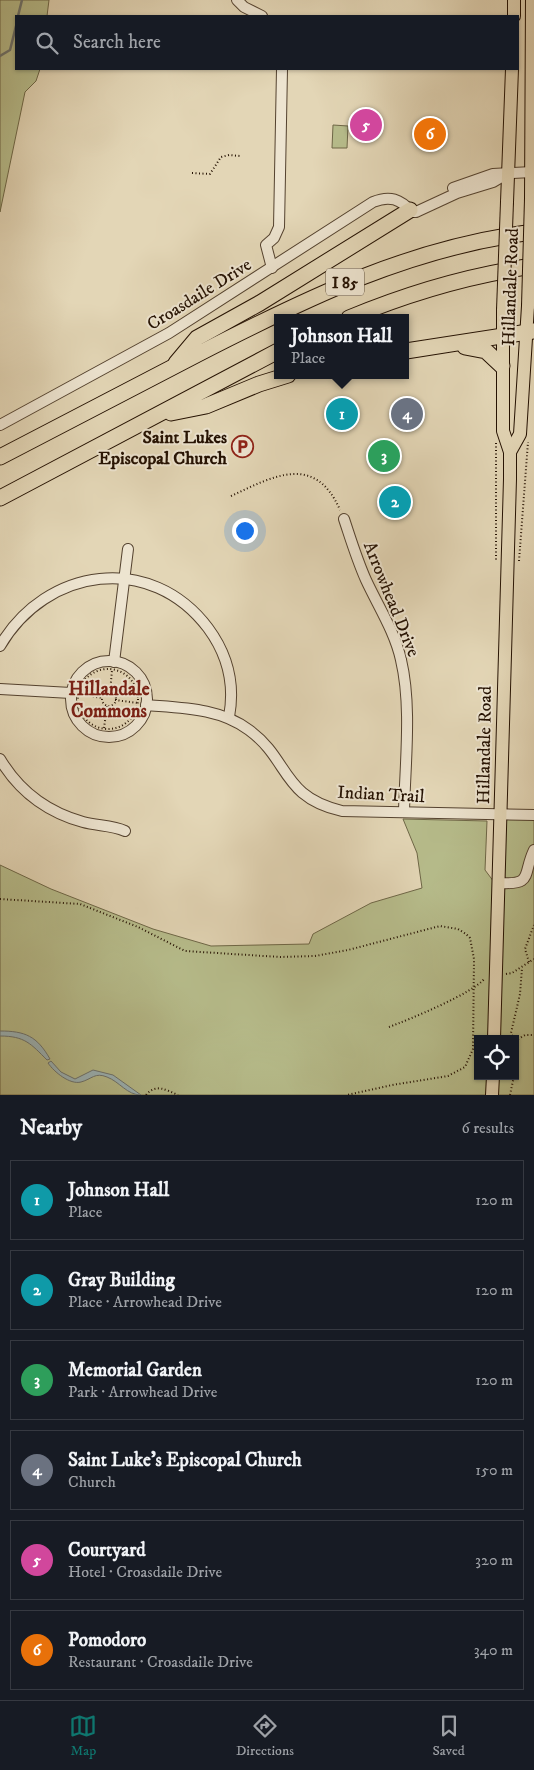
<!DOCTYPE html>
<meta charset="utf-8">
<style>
:root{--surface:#171b24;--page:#242831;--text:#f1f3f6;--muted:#9ea1a6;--line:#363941;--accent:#0f766e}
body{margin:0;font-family:"IM FELL DW Pica",serif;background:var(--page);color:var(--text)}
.controls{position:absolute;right:15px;bottom:15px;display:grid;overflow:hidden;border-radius:0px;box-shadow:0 1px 4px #0004}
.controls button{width:45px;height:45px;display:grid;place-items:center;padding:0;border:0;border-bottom:1px solid var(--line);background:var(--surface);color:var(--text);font:25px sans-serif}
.you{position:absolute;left:244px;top:530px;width:18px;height:18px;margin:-12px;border:4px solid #fff;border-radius:50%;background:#1a73e8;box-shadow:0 0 0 8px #1a73e833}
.badge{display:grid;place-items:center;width:32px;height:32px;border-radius:50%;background:var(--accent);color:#fff;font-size:16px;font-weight:700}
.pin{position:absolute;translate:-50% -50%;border:2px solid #fff;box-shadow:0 1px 5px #0006}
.popup{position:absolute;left:274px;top:314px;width:135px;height:65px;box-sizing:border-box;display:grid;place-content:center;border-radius:0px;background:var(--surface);filter:drop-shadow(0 1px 4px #0005);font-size:16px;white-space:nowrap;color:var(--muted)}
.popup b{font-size:19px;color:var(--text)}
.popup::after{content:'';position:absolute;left:50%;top:100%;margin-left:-10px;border:10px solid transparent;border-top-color:var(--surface)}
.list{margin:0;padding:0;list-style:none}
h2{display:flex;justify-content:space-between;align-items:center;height:65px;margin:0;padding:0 20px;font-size:21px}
h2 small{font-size:16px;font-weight:400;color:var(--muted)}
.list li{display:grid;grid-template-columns:32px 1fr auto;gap:15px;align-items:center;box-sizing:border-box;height:80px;margin:0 10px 10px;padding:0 10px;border:1px solid var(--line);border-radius:0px}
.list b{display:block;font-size:19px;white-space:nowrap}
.list p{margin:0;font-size:16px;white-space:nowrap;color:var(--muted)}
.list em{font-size:16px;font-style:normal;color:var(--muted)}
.icon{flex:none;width:28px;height:28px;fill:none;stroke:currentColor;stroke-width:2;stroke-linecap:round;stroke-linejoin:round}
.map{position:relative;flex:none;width:534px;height:1095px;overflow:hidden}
.search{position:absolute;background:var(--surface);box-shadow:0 1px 4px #0004;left:15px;right:15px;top:15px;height:55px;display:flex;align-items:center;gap:12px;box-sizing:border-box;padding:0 18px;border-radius:0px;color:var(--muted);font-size:19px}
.sheet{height:605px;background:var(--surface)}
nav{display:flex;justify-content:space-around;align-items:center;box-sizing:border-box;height:70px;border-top:1px solid var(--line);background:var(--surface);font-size:14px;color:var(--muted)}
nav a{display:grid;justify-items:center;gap:2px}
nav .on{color:var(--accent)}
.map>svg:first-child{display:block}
.green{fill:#b7bd8c;stroke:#6e6747;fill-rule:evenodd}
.water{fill:#9cb6ba;stroke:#6c7470}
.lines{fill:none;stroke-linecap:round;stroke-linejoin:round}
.stream{stroke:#6c7470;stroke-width:2.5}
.minor-casing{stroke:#54422f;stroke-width:12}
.major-casing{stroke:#241102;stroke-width:14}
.highway-casing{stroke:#241102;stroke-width:17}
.path{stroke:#241102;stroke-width:2;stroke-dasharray:1 2.5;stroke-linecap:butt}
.minor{stroke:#ede4d0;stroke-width:10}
.major{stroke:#e3d6b6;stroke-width:12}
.highway{stroke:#e3d6b6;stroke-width:15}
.major-bridge-casing{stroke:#241102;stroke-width:14;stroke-linecap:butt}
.major-bridge{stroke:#e3d6b6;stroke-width:12}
.labels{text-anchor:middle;stroke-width:4;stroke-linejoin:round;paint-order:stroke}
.shield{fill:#ede4d0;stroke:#605040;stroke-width:1}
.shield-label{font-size:16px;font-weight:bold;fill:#241102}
.street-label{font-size:18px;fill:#241102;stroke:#ede4d0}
.poi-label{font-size:18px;font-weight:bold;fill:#241102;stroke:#ede4d0;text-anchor:end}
.neighbourhood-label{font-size:19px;font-weight:bold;fill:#7a1f14;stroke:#ede4d0}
</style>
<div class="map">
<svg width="534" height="1095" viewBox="0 0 534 1095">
<rect width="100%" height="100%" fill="#e3d6b6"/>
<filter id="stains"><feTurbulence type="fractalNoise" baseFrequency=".004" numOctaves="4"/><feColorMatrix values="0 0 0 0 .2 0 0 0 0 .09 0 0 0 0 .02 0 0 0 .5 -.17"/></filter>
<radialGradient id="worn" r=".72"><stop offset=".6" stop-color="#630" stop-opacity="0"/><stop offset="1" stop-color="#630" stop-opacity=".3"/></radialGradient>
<g class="green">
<path d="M0,0H49L47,16H16V69H40L36,81L25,92L0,212Z"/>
<path d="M333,125L348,126L347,148H332Z"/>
<path d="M504,818L534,819V1095H0V865L51,889L153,929L211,946L309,944L313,934L371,903L422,888L417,853L403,819L487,821L485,870L497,886ZM478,1039H515V1076H478Z"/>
</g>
<g class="water">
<path d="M0,1031C25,1031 37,1036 50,1059L47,1060C31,1044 25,1036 0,1036Z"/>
<path d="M51,1061L61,1072L75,1079L93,1070L113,1075L141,1095C127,1095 120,1082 107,1077C95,1072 92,1079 81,1082C70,1085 54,1072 48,1063Z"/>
</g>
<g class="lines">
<g class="stream">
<path d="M18,16L22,0"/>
<path d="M0,56L10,50L16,26"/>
</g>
<defs>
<g id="minor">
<path d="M237,0L244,7L262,16"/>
<path d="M453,188L493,174L532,172"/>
<path d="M272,268L266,245L274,238L279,227L282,69"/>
<path d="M0,425L169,333L373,202C390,195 400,199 412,212H416L457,193L493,182L508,173"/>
<path d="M344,519C351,540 357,560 366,580C378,606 395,632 401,660C412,706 405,764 404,812"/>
<path d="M0,646C46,567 151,552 208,628C228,655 235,685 229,717"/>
<circle cx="109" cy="699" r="38"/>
<path d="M114,662L128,549"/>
<path d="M0,689L71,693"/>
<path d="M146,705C182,708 220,708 249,730C290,760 281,797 342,811L534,815"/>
<path d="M0,759C19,791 47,812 83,822C97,826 112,825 125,831"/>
<path d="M499,883C534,885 522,875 534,850"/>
</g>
<g id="major">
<path d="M514,16V0"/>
<path d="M531,199L532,0"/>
<path d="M507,202L512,69"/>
<path d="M510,452L520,434L528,306"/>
<path d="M494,1039L510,479V452L503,431V310"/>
<path d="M492,1095L493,1076"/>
</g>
<g id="highway">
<path d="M532,172H534"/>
<path d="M349,318C409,293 470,275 534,266"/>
<path d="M465,347L486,351L502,366"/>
<path d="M406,351L534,331"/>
<path d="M176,363L197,338L260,303L410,210"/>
<path d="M171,413L206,406L259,384L288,375"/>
<path d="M0,457C66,423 132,389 198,354C307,298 411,247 534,232"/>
<path d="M0,498L278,351"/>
</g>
</defs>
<use href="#minor" class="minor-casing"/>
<use href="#major" class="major-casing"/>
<use href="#highway" class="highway-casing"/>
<g class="path">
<path d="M192,173L210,174L221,157L229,155L240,156"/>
<path d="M496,443V560"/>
<path d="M231,496C272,477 315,452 340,510"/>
<path d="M519,561L528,442"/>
<circle cx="108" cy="699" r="30"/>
<circle cx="109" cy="699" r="7"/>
<path d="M110,693L112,670"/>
<path d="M79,694L102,698"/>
<path d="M115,700L138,703"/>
<path d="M104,728L107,706"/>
<path d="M0,899L80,904L138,927L185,951L280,957L315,956L348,950L440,926L458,929L466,934L470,938L474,959L473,1049L465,1067L448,1076L392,1085L347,1095"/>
<path d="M529,962L525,949L534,925"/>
<path d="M506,974L512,973L534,959"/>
<path d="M389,1027C408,1020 474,993 485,978"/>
<path d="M514,1039L511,1033L520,994L522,968"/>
<path d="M515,1041L525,1035H534"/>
<path d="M146,1095C156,1083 166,1090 178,1095"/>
<path d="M510,1095L514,1076"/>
</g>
<use href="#minor" class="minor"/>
<use href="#major" class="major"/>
<use href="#highway" class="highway"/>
<defs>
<g id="major-bridge">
<path d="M528,306L531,199"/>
<path d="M503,310L507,202"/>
</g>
</defs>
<use href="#major-bridge" class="major-bridge-casing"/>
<use href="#major-bridge" class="major-bridge"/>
</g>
<defs>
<symbol id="parking-ring" viewBox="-11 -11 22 22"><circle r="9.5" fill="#ede4d0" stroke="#8f2418" stroke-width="1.5"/><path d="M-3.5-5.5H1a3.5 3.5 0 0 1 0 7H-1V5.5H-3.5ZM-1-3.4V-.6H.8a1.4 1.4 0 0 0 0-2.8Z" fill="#8f2418"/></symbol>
</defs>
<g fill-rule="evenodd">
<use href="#parking-ring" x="230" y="434" width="25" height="25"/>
</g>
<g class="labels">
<rect class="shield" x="326" y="268.5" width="38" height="27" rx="4"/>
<g class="shield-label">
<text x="345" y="288">I 85</text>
</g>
<g class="street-label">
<text transform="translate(510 287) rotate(-88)" y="6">Hillandale Road</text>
<text transform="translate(199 294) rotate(-32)" y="6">Croasdaile Drive</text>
<text transform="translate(392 599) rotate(68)" y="6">Arrowhead Drive</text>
<text transform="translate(484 745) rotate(-89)" y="6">Hillandale Road</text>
<text transform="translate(381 794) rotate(3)" y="6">Indian Trail</text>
</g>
<g class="poi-label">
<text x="227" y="443">Saint Lukes<tspan x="227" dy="21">Episcopal Church</tspan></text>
</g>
<g class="neighbourhood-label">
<text x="109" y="695">Hillandale<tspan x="109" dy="22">Commons</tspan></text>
</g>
</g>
<rect width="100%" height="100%" filter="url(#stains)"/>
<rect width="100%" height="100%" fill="url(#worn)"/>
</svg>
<div class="controls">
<button><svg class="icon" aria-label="locate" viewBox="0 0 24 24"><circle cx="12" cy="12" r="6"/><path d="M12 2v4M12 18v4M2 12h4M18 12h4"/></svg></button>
</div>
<div class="you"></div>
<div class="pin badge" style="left:342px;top:414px;background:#0f9aa8">1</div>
<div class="popup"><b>Johnson Hall</b>Place</div>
<div class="pin badge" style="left:395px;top:502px;background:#0f9aa8">2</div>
<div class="pin badge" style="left:384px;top:456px;background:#2e9e5b">3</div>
<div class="pin badge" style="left:407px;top:414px;background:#6b7280">4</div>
<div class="pin badge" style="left:366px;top:125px;background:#d1479c">5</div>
<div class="pin badge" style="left:430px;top:134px;background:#e8710a">6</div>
<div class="search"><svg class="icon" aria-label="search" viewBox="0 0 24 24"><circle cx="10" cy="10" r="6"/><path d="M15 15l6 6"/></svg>Search here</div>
</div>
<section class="sheet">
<h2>Nearby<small>6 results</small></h2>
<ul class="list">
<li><span class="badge" style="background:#0f9aa8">1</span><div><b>Johnson Hall</b><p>Place</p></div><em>120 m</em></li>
<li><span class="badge" style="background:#0f9aa8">2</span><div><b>Gray Building</b><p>Place · Arrowhead Drive</p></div><em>120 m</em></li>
<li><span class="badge" style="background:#2e9e5b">3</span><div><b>Memorial Garden</b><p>Park · Arrowhead Drive</p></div><em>120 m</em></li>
<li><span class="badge" style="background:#6b7280">4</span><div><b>Saint Luke's Episcopal Church</b><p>Church</p></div><em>150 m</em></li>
<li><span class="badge" style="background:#d1479c">5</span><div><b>Courtyard</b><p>Hotel · Croasdaile Drive</p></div><em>320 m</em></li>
<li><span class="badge" style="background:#e8710a">6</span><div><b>Pomodoro</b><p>Restaurant · Croasdaile Drive</p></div><em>340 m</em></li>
</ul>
</section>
<nav>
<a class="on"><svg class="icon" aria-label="map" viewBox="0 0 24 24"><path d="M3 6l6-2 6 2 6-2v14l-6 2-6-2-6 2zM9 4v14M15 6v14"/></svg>Map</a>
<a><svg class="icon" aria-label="directions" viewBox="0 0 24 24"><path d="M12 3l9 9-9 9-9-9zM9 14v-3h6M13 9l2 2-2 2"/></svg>Directions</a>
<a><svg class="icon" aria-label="saved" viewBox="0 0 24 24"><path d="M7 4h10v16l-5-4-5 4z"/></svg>Saved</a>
</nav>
